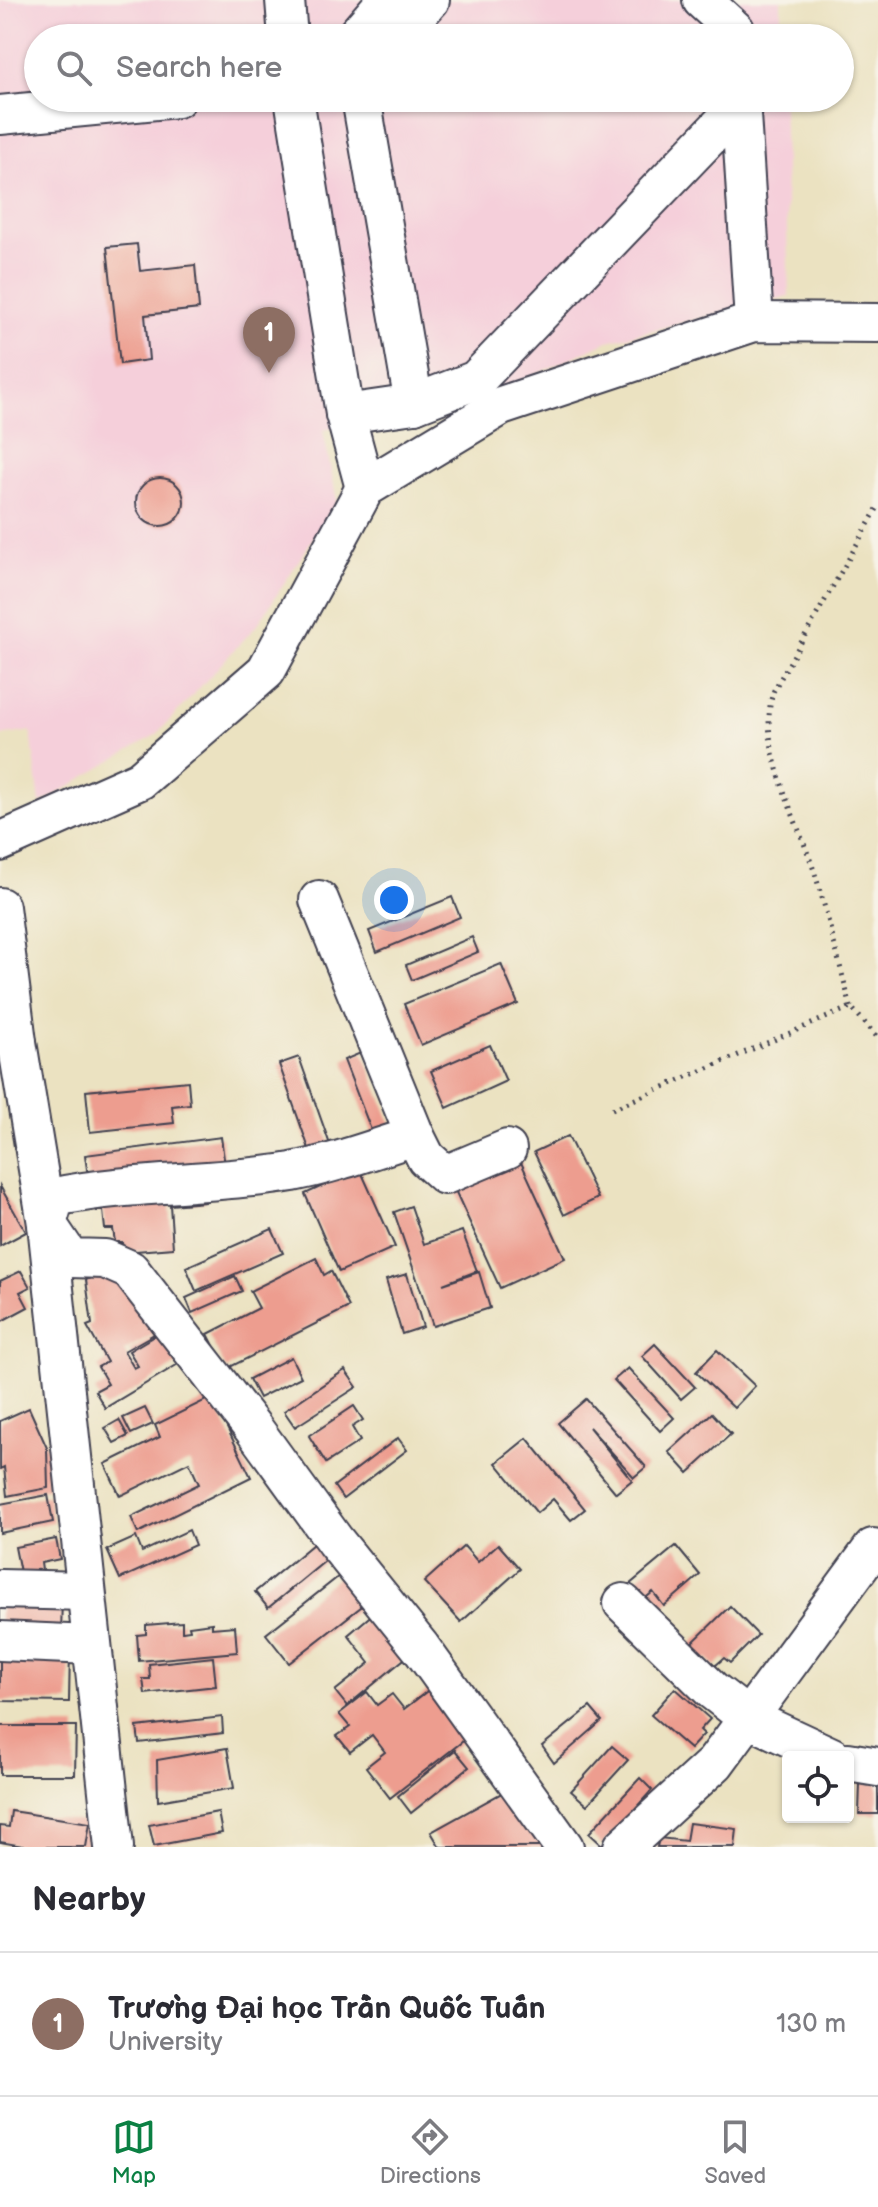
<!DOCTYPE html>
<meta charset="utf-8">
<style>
:root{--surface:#fff;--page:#f2f2f3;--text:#2b2b33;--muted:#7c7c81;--line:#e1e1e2;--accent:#0b8043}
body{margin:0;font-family:"Balsamiq Sans",sans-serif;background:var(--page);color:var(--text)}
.controls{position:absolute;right:24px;bottom:24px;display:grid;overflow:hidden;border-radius:8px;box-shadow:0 2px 6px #0004}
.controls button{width:72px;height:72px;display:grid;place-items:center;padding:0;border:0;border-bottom:2px solid var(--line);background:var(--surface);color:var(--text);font:40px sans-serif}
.you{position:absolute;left:394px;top:900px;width:28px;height:28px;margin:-20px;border:6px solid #fff;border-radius:50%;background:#1a73e8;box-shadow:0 0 0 12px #1a73e833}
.badge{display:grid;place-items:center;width:52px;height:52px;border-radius:50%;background:var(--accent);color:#fff;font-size:26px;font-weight:700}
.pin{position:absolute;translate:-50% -66px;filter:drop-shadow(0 2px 4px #0008)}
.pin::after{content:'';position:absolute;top:42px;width:28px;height:24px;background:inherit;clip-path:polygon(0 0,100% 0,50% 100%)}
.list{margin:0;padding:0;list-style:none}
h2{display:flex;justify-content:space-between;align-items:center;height:104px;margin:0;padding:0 32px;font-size:34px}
h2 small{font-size:26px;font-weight:400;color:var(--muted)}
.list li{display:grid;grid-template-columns:52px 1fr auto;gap:24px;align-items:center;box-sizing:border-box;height:144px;padding:0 32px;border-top:2px solid var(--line)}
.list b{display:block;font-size:30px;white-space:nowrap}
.list p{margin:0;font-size:26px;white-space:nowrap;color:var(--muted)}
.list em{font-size:26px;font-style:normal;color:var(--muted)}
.icon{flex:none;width:44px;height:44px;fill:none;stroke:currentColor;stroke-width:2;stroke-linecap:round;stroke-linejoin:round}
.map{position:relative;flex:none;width:878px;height:1847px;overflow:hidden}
.search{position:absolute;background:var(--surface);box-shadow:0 2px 6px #0004;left:24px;right:24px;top:24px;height:88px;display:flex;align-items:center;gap:20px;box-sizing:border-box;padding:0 28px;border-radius:44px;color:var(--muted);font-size:30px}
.sheet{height:248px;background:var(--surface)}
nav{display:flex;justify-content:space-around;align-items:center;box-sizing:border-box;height:112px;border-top:2px solid var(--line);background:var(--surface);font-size:22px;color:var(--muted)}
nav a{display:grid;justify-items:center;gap:4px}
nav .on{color:var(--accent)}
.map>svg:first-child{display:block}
.built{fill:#f5cfda}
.building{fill:#ed9d8f}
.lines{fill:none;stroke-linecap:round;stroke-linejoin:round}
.minor-casing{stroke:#403f4f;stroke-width:42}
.path{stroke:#403f4f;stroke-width:5;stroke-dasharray:2 6;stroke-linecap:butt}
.minor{stroke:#fff;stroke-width:38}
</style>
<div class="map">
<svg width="878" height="1847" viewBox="0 0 878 1847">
<rect width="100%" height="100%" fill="#f7f3e8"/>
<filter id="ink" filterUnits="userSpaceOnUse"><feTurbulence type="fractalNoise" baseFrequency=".0125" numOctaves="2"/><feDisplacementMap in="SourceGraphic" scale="16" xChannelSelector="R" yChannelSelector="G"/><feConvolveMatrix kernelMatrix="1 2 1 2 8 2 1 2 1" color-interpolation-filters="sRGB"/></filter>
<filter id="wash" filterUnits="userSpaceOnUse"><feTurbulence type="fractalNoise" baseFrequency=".006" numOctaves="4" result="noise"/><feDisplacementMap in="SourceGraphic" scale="32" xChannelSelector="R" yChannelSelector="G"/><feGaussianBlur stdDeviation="1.8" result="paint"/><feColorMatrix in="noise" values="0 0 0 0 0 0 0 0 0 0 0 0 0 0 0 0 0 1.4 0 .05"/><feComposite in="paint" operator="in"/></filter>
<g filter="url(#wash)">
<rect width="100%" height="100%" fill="#ebe2c1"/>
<path class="built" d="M0,0H781V38H38V98H783L789,296L608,341L470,405L323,430L337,501L258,624L157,734L40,804L31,731L0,736Z"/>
<g id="blocks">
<g class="building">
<path d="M137,244L140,271L195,265L199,309L145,315L149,360L120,364L107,247Z"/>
<circle cx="160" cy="502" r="24"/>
<path d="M452,897L460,917L377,952L369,931Z"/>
<path d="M472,937L478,952L412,980L406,965Z"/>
<path d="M501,964L518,1004L421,1045L404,1004Z"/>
<path d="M490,1045L506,1081L447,1108L431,1071Z"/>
<path d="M363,1052L393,1128L373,1135L344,1060Z"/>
<path d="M299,1057L334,1156L314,1163L279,1064Z"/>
<path d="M188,1081L190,1104L172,1106L174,1123L90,1132L86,1091Z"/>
<path d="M568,1136L598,1198L564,1215L534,1152Z"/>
<path d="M221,1137L225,1166L89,1184L85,1155Z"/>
<path d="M519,1158L565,1258L500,1288L454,1188Z"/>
<path d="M360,1169L395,1247L339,1272L305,1194Z"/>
<path d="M0,1186L26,1232L0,1246Z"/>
<path d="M204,1186L205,1202L170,1205L173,1248L123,1252L122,1242H115L113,1229H105L103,1211H97L96,1195Z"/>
<path d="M411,1206L424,1244L462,1231L477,1271L443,1284L479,1272L490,1308L433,1326L394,1212Z"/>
<path d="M272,1229L283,1253L196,1291L186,1267Z"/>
<path d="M316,1258L324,1275L331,1271L349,1307L226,1369L208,1334L259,1308L250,1291Z"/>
<path d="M112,1268L154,1334L124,1351L134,1368L138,1366L129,1351L166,1329L185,1360L105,1408L95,1391L108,1384L98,1367L107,1362L87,1326L92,1324L86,1280Z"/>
<path d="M21,1271L30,1287L20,1292L28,1307L0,1322V1281Z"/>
<path d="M407,1274L423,1327L402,1334L386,1280Z"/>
<path d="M235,1276L242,1291L192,1313L186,1298Z"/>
<path d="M655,1344L695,1387L681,1399L642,1356Z"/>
<path d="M717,1350L755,1386L734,1408L696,1372Z"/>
<path d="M291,1357L301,1377L259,1398L249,1379Z"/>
<path d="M628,1368L674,1418L660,1431L614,1380Z"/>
<path d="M345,1370L357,1387L295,1427L284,1411Z"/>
<path d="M212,1397L251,1477L138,1533L131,1517L199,1484L189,1462L120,1496L105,1464L160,1437L155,1425Z"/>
<path d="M586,1399L646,1467L634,1477L589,1427L632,1480L616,1493L558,1423Z"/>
<path d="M354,1406L363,1420L352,1427L360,1441L326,1463L309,1436Z"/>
<path d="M29,1408L47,1448L48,1488L7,1496L4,1467L0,1469V1421Z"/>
<path d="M145,1408L153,1424L131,1434L123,1418Z"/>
<path d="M712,1413L731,1434L688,1473L669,1452Z"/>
<path d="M119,1420L128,1436L114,1443L105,1428Z"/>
<path d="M398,1438L407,1450L343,1499L334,1486Z"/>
<path d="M527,1438L585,1509L571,1520L553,1499L537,1513L496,1463Z"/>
<path d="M48,1495L53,1522L0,1533V1504Z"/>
<path d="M189,1530L195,1545L120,1579L107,1550L136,1537L142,1552Z"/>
<path d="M56,1539L60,1559L41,1563L43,1578L22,1582L15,1547Z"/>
<path d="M318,1540L331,1556L268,1608L255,1592Z"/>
<path d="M498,1544L520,1569L461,1622L424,1582L464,1546L478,1562Z"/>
<path d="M676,1546L700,1575L664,1606L653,1592L642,1601L629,1585Z"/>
<path d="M343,1573L366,1603L289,1663L266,1634Z"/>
<path d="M0,1596L62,1598L61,1634L0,1632Z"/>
<path d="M730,1606L758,1635L730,1663L724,1658L715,1666L707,1658L701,1663L687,1648Z"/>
<path d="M374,1613L409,1655L347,1706L335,1691L370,1663L348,1635Z"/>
<path d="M182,1622V1631L190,1630L189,1626L212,1623V1628L235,1626L237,1652L139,1661L137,1635L146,1634V1625Z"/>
<path d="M0,1647L70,1649L69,1702L0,1701Z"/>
<path d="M213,1657L216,1686L145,1694L143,1679H150L149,1664Z"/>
<path d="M435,1685L472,1734L390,1798L366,1767L385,1752L372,1735L350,1752L337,1736L350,1727L339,1714L367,1692L377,1705L392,1694L404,1709Z"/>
<path d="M675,1688L710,1719L700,1730L704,1734L690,1749L651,1715Z"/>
<path d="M590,1707L602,1721L554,1763L542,1746Z"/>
<path d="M222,1717L223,1733L139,1743L137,1727Z"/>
<path d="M0,1726H76L75,1775H0Z"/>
<path d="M612,1746L628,1760L587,1805L571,1791Z"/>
<path d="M227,1748L234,1788L158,1801L157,1760Z"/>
<path d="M455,1750L469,1767L411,1813L398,1796Z"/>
<path d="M640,1778L652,1790L602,1845L589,1833Z"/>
<path d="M860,1783H878V1814H859Z"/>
<path d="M507,1790L551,1847H440L431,1832Z"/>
<path d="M11,1811L90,1823L86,1847H28L0,1842V1826L9,1827Z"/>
<path d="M218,1812L222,1833L154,1846L149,1825Z"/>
<path d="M689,1823L737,1829L735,1847H657L659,1838L686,1841Z"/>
</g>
</g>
</g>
<g filter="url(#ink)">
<use href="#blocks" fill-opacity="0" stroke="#403f4f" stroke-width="2"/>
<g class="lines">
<defs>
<g id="minor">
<path d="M285,0L288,38"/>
<path d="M702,0L735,30"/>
<path d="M355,37L387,0"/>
<path d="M396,38L430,0"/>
<path d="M294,98L345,414L365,488"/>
<path d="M361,98L414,404"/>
<path d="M740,98L754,322"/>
<path d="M0,115L177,98"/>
<path d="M345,414L414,404L476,380L740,105"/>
<path d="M0,842L140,780L266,671L365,488L501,406L754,322L878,323"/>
<path d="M319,900L415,1136"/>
<path d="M0,907L17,1042"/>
<path d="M0,1036L17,1042L47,1224L114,1847"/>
<path d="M507,1149L445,1175L426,1158L415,1136C374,1149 334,1164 292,1172C214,1185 133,1181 55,1197L47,1224L70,1258L105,1259L130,1270L253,1428L335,1541L421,1648L564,1847"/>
<path d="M0,1589L86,1591"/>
<path d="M623,1603L712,1690L748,1718L832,1757"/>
<path d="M0,1641L91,1645"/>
<path d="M848,1762L878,1767"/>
<path d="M623,1847L715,1763L873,1548"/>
</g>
</defs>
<use href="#minor" class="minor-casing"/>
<g class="path">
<path d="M851,1007C839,964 829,920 816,877C800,824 754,743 774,690L878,507"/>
<path d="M612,1109L851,1007L878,1038"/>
</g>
<use href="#minor" class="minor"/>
</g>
</g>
</svg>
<div class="controls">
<button><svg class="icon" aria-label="locate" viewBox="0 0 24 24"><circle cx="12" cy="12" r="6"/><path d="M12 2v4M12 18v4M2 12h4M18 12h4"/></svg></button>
</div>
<div class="you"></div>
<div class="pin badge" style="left:269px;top:373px;background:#8d6e63">1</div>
<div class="search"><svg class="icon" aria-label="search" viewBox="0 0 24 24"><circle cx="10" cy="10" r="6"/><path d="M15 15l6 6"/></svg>Search here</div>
</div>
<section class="sheet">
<h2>Nearby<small></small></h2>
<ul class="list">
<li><span class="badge" style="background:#8d6e63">1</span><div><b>Trường Đại học Trần Quốc Tuấn</b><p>University</p></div><em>130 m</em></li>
</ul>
</section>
<nav>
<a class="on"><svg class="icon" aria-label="map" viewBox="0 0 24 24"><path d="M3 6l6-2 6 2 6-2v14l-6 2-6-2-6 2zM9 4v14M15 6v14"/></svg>Map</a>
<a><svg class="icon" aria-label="directions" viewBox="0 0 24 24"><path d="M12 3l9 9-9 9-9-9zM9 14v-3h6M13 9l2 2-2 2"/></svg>Directions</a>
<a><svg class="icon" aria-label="saved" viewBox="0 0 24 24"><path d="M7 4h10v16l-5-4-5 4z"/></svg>Saved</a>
</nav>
